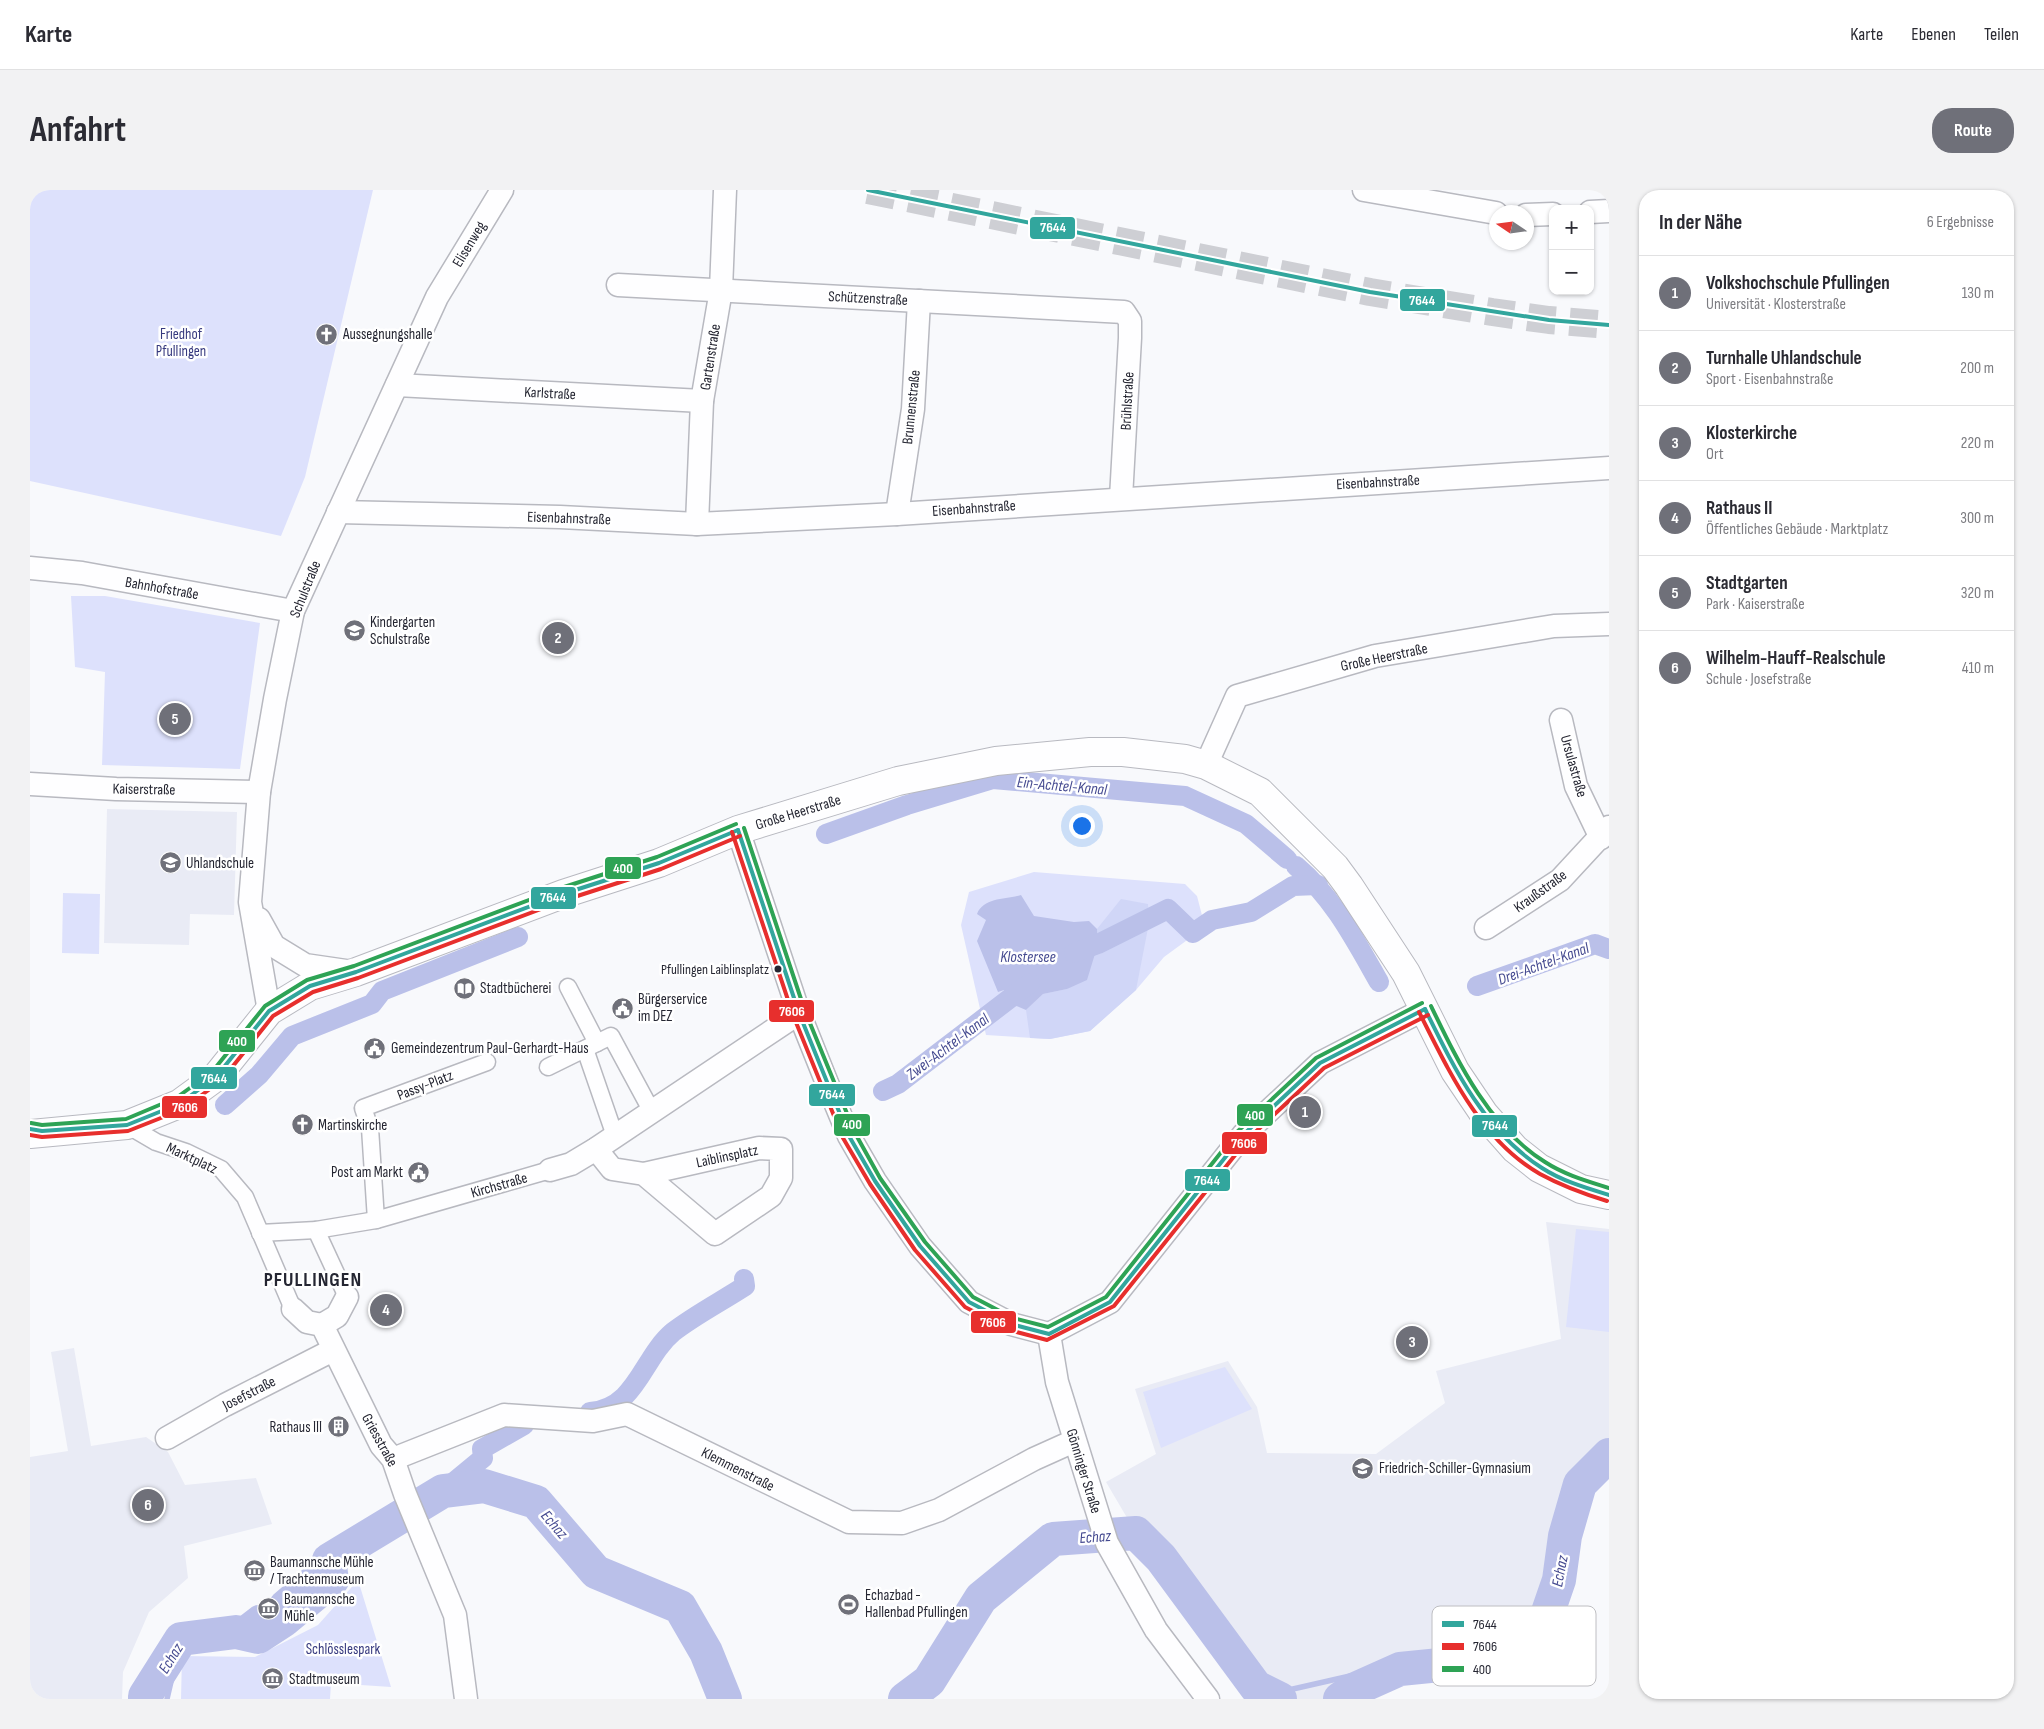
<!DOCTYPE html>
<html lang="de">
<meta charset="utf-8">
<style>
:root{--surface:#fff;--page:#f2f2f3;--text:#2b2b33;--muted:#7c7c81;--line:#e1e1e2;--accent:#6f7079}
body{margin:0;font-family:"Sofia Sans Condensed",sans-serif;background:var(--page);color:var(--text)}
.controls{position:absolute;right:15px;top:15px;display:grid;overflow:hidden;border-radius:10px;box-shadow:0 1px 4px #0004}
.controls button{width:45px;height:45px;display:grid;place-items:center;padding:0;border:0;border-bottom:1px solid var(--line);background:var(--surface);color:var(--text);font:25px sans-serif}
.compass{position:absolute;left:1459px;top:15px;width:45px;height:45px;border-radius:50%;background:var(--surface);box-shadow:0 1px 4px #0004;rotate:283deg}
.you{position:absolute;left:1051px;top:635px;width:18px;height:18px;margin:-12px;border:4px solid #fff;border-radius:50%;background:#1a73e8;box-shadow:0 0 0 8px #1a73e833}
.badge{display:grid;place-items:center;width:32px;height:32px;border-radius:50%;background:var(--accent);color:#fff;font-size:16px;font-weight:700}
.pin{position:absolute;translate:-50% -50%;border:2px solid #fff;box-shadow:0 1px 5px #0006}
.list{margin:0;padding:0;list-style:none}
h2{display:flex;justify-content:space-between;align-items:center;height:65px;margin:0;padding:0 20px;font-size:21px}
h2 small{font-size:16px;font-weight:400;color:var(--muted)}
.list li{display:grid;grid-template-columns:32px 1fr auto;gap:15px;align-items:center;box-sizing:border-box;height:75px;padding:0 20px;border-top:1px solid var(--line)}
.list b{display:block;font-size:19px;white-space:nowrap}
.list p{margin:0;font-size:16px;white-space:nowrap;color:var(--muted)}
.list em{font-size:16px;font-style:normal;color:var(--muted)}
.map{position:relative;flex:none;width:1579px;height:1509px;overflow:hidden;border-radius:20px}
header{display:flex;align-items:center;gap:30px;box-sizing:border-box;height:70px;padding:0 25px;background:var(--surface);border-bottom:1px solid var(--line)}
header strong{font-size:24px}
nav{display:flex;gap:28px;margin-inline-start:auto;font-size:18px}
.intro{display:flex;align-items:center;justify-content:space-between;box-sizing:border-box;height:120px;padding:0 30px}
h1{margin:0;font-size:35px}
.button{padding:12px 22px;border-radius:20px;background:var(--accent);color:#fff;font-size:18px;font-weight:700}
main{display:flex;gap:30px;padding:0 30px}
aside{flex:1;background:var(--surface);border-radius:20px;box-shadow:0 1px 4px #0004}
.map>svg:first-child{display:block}
.built{fill:#e9ebf5}
.green{fill:#dde1fc}
.forest{fill:#d0d6f7}
.water{fill:#bac0e9}
.lines{fill:none;stroke-linecap:round;stroke-linejoin:round}
.stream{stroke:#bac0e9;stroke-width:5.5}
.canal{stroke:#bac0e9;stroke-width:20}
.river{stroke:#bac0e9;stroke-width:34}
.primary-tunnel{stroke:#cecfd4;stroke-width:28;stroke-dasharray:28 14;stroke-linecap:butt}
.pedestrian-casing{stroke:#b8b9c0;stroke-width:19}
.minor-casing{stroke:#b8b9c0;stroke-width:25}
.secondary-casing{stroke:#b8b9c0;stroke-width:30}
.pedestrian{stroke:#fefeff;stroke-width:16}
.minor{stroke:#fefeff;stroke-width:22}
.secondary{stroke:#fefeff;stroke-width:28}
.bus-1-casing{stroke:#fff;stroke-width:8}
.bus-2-casing{stroke:#fff;stroke-width:8}
.bus-3-casing{stroke:#fff;stroke-width:8}
.bus-1{stroke:#32a69d;stroke-width:4}
.bus-2{stroke:#e72f2d;stroke-width:4}
.bus-3{stroke:#2ea355;stroke-width:4}
.bus-dot{fill:#252632;stroke:#fff;stroke-width:2}
.labels{text-anchor:middle;stroke-width:5;stroke-linejoin:round;paint-order:stroke}
.bus-label{font-size:14px;fill:#252632;stroke:#fff;text-anchor:end}
.street-label{font-size:15px;fill:#252632;stroke:#fff}
.park-label{font-size:15px;fill:#373a7f;stroke:#fff}
.poi-label{font-size:15px;fill:#252632;stroke:#fff;text-anchor:start}
.water-label{font-size:16px;font-style:italic;fill:#454a90;stroke:#fff}
.district-label{font-size:20px;font-weight:bold;letter-spacing:1px;fill:#252632;stroke:#fff}
.key{fill:#fff;stroke:#bebec2;stroke-width:1}
.key-label{font-size:14px;fill:#252632}
.line-badge{stroke:#fff;stroke-width:2}
.badge-label{font-size:14px;text-anchor:middle;font-weight:bold;fill:#fff}
</style>
<header>
<strong>Karte</strong>
<nav><a>Karte</a><a>Ebenen</a><a>Teilen</a></nav>
</header>
<div class="intro"><h1>Anfahrt</h1><a class="button">Route</a></div>
<main>
<div class="map">
<svg width="1579" height="1509" viewBox="0 0 1579 1509">
<rect width="100%" height="100%" fill="#f8f9fc"/>
<g class="built">
<path d="M77,619L207,622L204,725L160,724L159,755L74,753Z"/>
<path d="M1516,1032L1579,1039V1265L1549,1294L1535,1346L1529,1390L1508,1451L1440,1472L1370,1479L1323,1500L1310,1509H1250L1226,1497L1131,1368L1106,1343L1076,1292L1126,1264L1105,1199L1198,1171L1227,1217L1237,1263L1346,1264L1415,1213L1406,1181L1531,1149Z"/>
<path d="M44,1158L61,1256L116,1247L138,1262L155,1295L226,1288L242,1334L154,1356L158,1388L119,1422L93,1482L92,1509H0V1267L38,1261L21,1162Z"/>
</g>
<g class="green">
<path d="M0,0H343L275,287L251,346L0,291Z"/>
<path d="M41,406H75L230,433L210,579L72,575L75,482L45,477Z"/>
<path d="M1004,682L1155,694L1167,706L1175,737L1134,767L1106,800L1060,841L1020,849L956,845L931,735L939,702Z"/>
<path d="M33,703L70,704L69,764L32,763Z"/>
<path d="M1546,1039L1579,1042V1142L1536,1137Z"/>
<path d="M1195,1177L1222,1219L1131,1258L1113,1202Z"/>
<path d="M328,1390L361,1497L301,1493L300,1509H151L152,1466L225,1467L288,1435Z"/>
</g>
<path class="forest" d="M1091,709L1118,714L1119,733L1106,800L1060,841L1020,849L1000,848L996,820L1013,804L1037,799L1068,754L1067,739Z"/>
<path class="water" d="M991,705L1004,726L1044,732L1059,731L1067,739L1068,754L1057,790L1037,799L1013,804L996,820L984,815L974,800L968,802L947,751L956,730L947,724C954,707 975,710 991,705Z"/>
<g class="lines">
<g class="stream">
<path d="M1241,1504L1320,1486L1338,1494"/>
<path d="M137,1509L151,1449"/>
</g>
<g class="canal">
<path d="M796,644L877,615L963,589L1155,606L1216,634L1257,669"/>
<path d="M1266,676C1303,707 1325,750 1349,792"/>
<path d="M1044,763L1068,754L1138,719L1163,743L1182,730L1221,722L1263,696L1288,695"/>
<path d="M1447,796L1565,754L1579,759"/>
<path d="M853,901L868,894L1000,793"/>
<path d="M195,915L229,885L262,846L342,814L352,801L488,747"/>
<path d="M560,1222C607,1218 612,1168 643,1142C665,1125 692,1111 715,1096L714,1089"/>
<path d="M413,1301L453,1268L452,1259L494,1235"/>
<path d="M250,1412L299,1370"/>
<path d="M206,1442L228,1425"/>
</g>
<g class="river">
<path d="M115,1509V1506L151,1449L206,1442L228,1447L254,1430L302,1390L299,1370L413,1301L454,1296L506,1312L566,1382L650,1417L676,1462L695,1509"/>
<path d="M875,1509L899,1491L951,1408L1023,1349L1106,1343L1131,1368L1226,1497L1250,1509"/>
<path d="M1310,1509L1323,1500L1370,1479L1440,1472L1508,1451L1529,1390L1535,1346L1550,1294L1579,1265"/>
</g>
<path class="primary-tunnel" d="M838,0L1340,102L1462,122L1519,130L1579,135"/>
<defs>
<g id="pedestrian">
<path d="M538,797L567,853"/>
<path d="M555,859L585,946"/>
<path d="M518,877L581,846L622,922"/>
<path d="M97,935L126,952L156,962L191,979L215,1007L263,1119"/>
<path d="M346,1030L340,938L333,918L457,872"/>
<path d="M286,1040L317,1107"/>
<path d="M230,1043L286,1040L346,1030L520,980"/>
</g>
<g id="minor">
<path d="M1334,0L1466,23"/>
<path d="M1560,22L1579,21"/>
<path d="M1496,25L1523,24"/>
<path d="M588,95L1094,122L1100,131V148L1091,308"/>
<path d="M367,195L672,211"/>
<path d="M308,322L530,327L667,334L867,324L1579,278"/>
<path d="M867,324L883,219L889,111"/>
<path d="M667,334L672,211L691,100L695,0"/>
<path d="M0,378L52,383L263,421"/>
<path d="M1531,530L1546,596L1571,648"/>
<path d="M1176,575L1207,506L1345,466L1524,436L1579,434"/>
<path d="M0,594L86,599L229,602"/>
<path d="M708,640L769,823L797,893L819,946L845,991L890,1056L939,1112L981,1134L1019,1144L1080,1112L1213,945L1290,873L1395,819"/>
<path d="M229,729L244,756L275,775L323,782"/>
<path d="M1456,738L1530,690L1579,637"/>
<path d="M239,821L220,712L229,602L245,509L263,421L407,107L472,0"/>
<path d="M566,959L582,979L614,984L729,958L751,959V988L741,1006L685,1044L614,984"/>
<path d="M520,980L541,974L566,959L769,823"/>
<path d="M263,1119L277,1132L292,1135L351,1255L363,1269L375,1304L425,1425L436,1509"/>
<path d="M292,1135L307,1126L317,1107"/>
<path d="M1019,1144L1027,1192L1077,1353L1126,1440L1178,1509"/>
<path d="M137,1248L195,1215L303,1160"/>
<path d="M363,1269L474,1225L563,1231L597,1224L819,1332L872,1333L909,1320L1004,1269L1044,1251"/>
</g>
<path id="secondary" d="M0,944L97,935L149,914L186,887L239,821L280,796L326,782L533,704L629,673L708,640L868,591L966,571L1060,562H1093L1155,569L1176,575L1230,602L1305,677L1319,696L1376,783L1425,881L1454,924L1485,959L1509,978L1551,999L1579,1005"/>
</defs>
<use href="#pedestrian" class="pedestrian-casing"/>
<use href="#minor" class="minor-casing"/>
<use href="#secondary" class="secondary-casing"/>
<use href="#pedestrian" class="pedestrian"/>
<use href="#minor" class="minor"/>
<use href="#secondary" class="secondary"/>
<defs>
<g id="bus-1">
<path d="M838,0L1340,102L1519,130L1579,135"/>
<path d="M708,640L769,823L819,946L845,991L890,1056L939,1112L981,1134L1019,1144L1080,1112L1213,945L1290,873L1395,819"/>
<path d="M1395,819C1424,878 1454,941 1512,978C1532,991 1556,998 1579,1005"/>
<path d="M0,939L12,941L97,935L149,914L186,887L239,821L280,796L326,782L533,704L629,673L708,640"/>
</g>
<g id="bus-2">
<path d="M702,642L763,825L813,948L840,994L885,1060L935,1117L979,1140L1017,1150L1084,1116L1218,949L1294,878L1398,825"/>
<path d="M1389,822C1419,881 1450,950 1510,984C1532,996 1554,1004 1577,1011"/>
<path d="M0,945L12,947L98,941L151,920L191,891L243,826L283,802L328,788L535,710L631,679L710,646"/>
</g>
<g id="bus-3">
<path d="M714,638L775,821L825,943L850,988L895,1052L943,1107L983,1128L1018,1137L1076,1107L1208,941L1286,868L1392,813"/>
<path d="M1401,816C1429,874 1459,937 1515,972C1535,985 1557,991 1579,998"/>
<path d="M1,933L12,935L96,929L146,908L182,882L235,816L277,790L324,776L531,698L627,667L706,634"/>
</g>
</defs>
<use href="#bus-1" class="bus-1-casing"/>
<use href="#bus-2" class="bus-2-casing"/>
<use href="#bus-3" class="bus-3-casing"/>
<use href="#bus-1" class="bus-1"/>
<use href="#bus-2" class="bus-2"/>
<use href="#bus-3" class="bus-3"/>
</g>
<defs>
<symbol id="church-disc" viewBox="-11 -11 22 22"><circle r="9.5" fill="#6f7079" stroke="#fff"/><path d="M-1.2-6h2.4v3.5h3.3v2.4h-3.3V6h-2.4V-.1h-3.3v-2.4h3.3Z" fill="#fff"/></symbol>
<symbol id="school-disc" viewBox="-11 -11 22 22"><circle r="9.5" fill="#6f7079" stroke="#fff"/><path d="M0-5L7-2L0 1L-7-2ZM-4 1L0 2.5L4 1V4Q0 6-4 4Z" fill="#fff"/></symbol>
<symbol id="library-disc" viewBox="-11 -11 22 22"><circle r="9.5" fill="#6f7079" stroke="#fff"/><path d="M-6-4Q-3-5.5-.7-3.5V5Q-3 3-6 4ZM6-4Q3-5.5 .7-3.5V5Q3 3 6 4Z" fill="#fff"/></symbol>
<symbol id="civic-disc" viewBox="-11 -11 22 22"><circle r="9.5" fill="#6f7079" stroke="#fff"/><path d="M-.6-6.5H3V-4.5H.6V-3L4-1V1h2V6H-6V1h2V-1L-.6-3ZM-1.2 2.5V6h2.4V2.5Z" fill="#fff"/></symbol>
<symbol id="building-disc" viewBox="-11 -11 22 22"><circle r="9.5" fill="#6f7079" stroke="#fff"/><path d="M-4-6H4V6H1V3H-1V6H-4ZM-2.5-4.3h1.7v1.8h-1.7ZM.8-4.3h1.7v1.8H.8ZM-2.5-1h1.7V.8h-1.7ZM.8-1h1.7V.8H.8Z" fill="#fff"/></symbol>
<symbol id="museum-disc" viewBox="-11 -11 22 22"><circle r="9.5" fill="#6f7079" stroke="#fff"/><path d="M0-6L6-3V-2H-6V-3ZM-5-1h2V3h-2ZM-1-1h2V3h-2ZM3-1h2V3H3ZM-6 4H6V6H-6Z" fill="#fff"/></symbol>
<symbol id="stadium-disc" viewBox="-11 -11 22 22"><circle r="9.5" fill="#6f7079" stroke="#fff"/><path d="M0-5a6.5 5 0 1 0 0 10a6.5 5 0 1 0 0-10ZM-3.5-1.8h7v3.6h-7Z" fill="#fff"/></symbol>
</defs>
<g fill-rule="evenodd">
<use href="#church-disc" x="284" y="132" width="25" height="25"/>
<use href="#school-disc" x="312" y="428" width="25" height="25"/>
<use href="#school-disc" x="128" y="660" width="25" height="25"/>
<use href="#library-disc" x="422" y="786" width="25" height="25"/>
<use href="#civic-disc" x="580" y="806" width="25" height="25"/>
<use href="#civic-disc" x="332" y="846" width="25" height="25"/>
<use href="#church-disc" x="260" y="922" width="25" height="25"/>
<use href="#civic-disc" x="376" y="970" width="25" height="25"/>
<use href="#building-disc" x="296" y="1224" width="25" height="25"/>
<use href="#school-disc" x="1320" y="1266" width="25" height="25"/>
<use href="#museum-disc" x="212" y="1368" width="25" height="25"/>
<use href="#stadium-disc" x="806" y="1402" width="25" height="25"/>
<use href="#museum-disc" x="226" y="1406" width="25" height="25"/>
<use href="#museum-disc" x="230" y="1476" width="25" height="25"/>
</g>
<circle class="bus-dot" cx="748" cy="779" r="4.5"/>
<g class="labels">
<g class="bus-label">
<text x="739" y="784">Pfullingen Laiblinsplatz</text>
</g>
<g class="street-label">
<text transform="translate(439 54) rotate(-59)" y="5">Elisenweg</text>
<text transform="translate(838 108) rotate(3)" y="5">Schützenstraße</text>
<text transform="translate(680 167) rotate(-81)" y="5">Gartenstraße</text>
<text transform="translate(520 203) rotate(3)" y="5">Karlstraße</text>
<text transform="translate(1097 211) rotate(-87)" y="5">Brühlstraße</text>
<text transform="translate(881 217) rotate(-84)" y="5">Brunnenstraße</text>
<text transform="translate(1348 292) rotate(-3)" y="5">Eisenbahnstraße</text>
<text transform="translate(944 318) rotate(-4)" y="5">Eisenbahnstraße</text>
<text transform="translate(539 328) rotate(2)" y="5">Eisenbahnstraße</text>
<text transform="translate(132 398) rotate(10)" y="5">Bahnhofstraße</text>
<text transform="translate(275 399) rotate(-68)" y="5">Schulstraße</text>
<text transform="translate(1354 467) rotate(-12)" y="5">Große Heerstraße</text>
<text transform="translate(1544 576) rotate(74)" y="5">Ursulastraße</text>
<text transform="translate(114 599) rotate(1)" y="5">Kaiserstraße</text>
<text transform="translate(768 622) rotate(-17)" y="5">Große Heerstraße</text>
<text transform="translate(1510 701) rotate(-36)" y="5">Kraußstraße</text>
<text transform="translate(395 895) rotate(-21)" y="5">Passy-Platz</text>
<text transform="translate(697 966) rotate(-12)" y="5">Laiblinsplatz</text>
<text transform="translate(162 968) rotate(25)" y="5">Marktplatz</text>
<text transform="translate(469 995) rotate(-16)" y="5">Kirchstraße</text>
<text transform="translate(219 1203) rotate(-27)" y="5">Josefstraße</text>
<text transform="translate(350 1250) rotate(61)" y="5">Griesstraße</text>
<text transform="translate(708 1279) rotate(27)" y="5">Klemmenstraße</text>
<text transform="translate(1054 1281) rotate(73)" y="5">Gönninger Straße</text>
</g>
<g class="park-label">
<text x="151" y="149">Friedhof<tspan x="151" dy="17">Pfullingen</tspan></text>
<text x="313" y="1464">Schlösslespark</text>
</g>
<g class="poi-label">
<text x="313" y="149">Aussegnungshalle</text>
<text x="340" y="437">Kindergarten<tspan x="340" dy="17">Schulstraße</tspan></text>
<text x="156" y="678">Uhlandschule</text>
<text x="450" y="803">Stadtbücherei</text>
<text x="608" y="814">Bürgerservice<tspan x="608" dy="17">im DEZ</tspan></text>
<text x="361" y="863">Gemeindezentrum Paul-Gerhardt-Haus</text>
<text x="288" y="940">Martinskirche</text>
<text x="373" y="987" text-anchor="end">Post am Markt</text>
<text x="292" y="1242" text-anchor="end">Rathaus III</text>
<text x="1349" y="1283">Friedrich-Schiller-Gymnasium</text>
<text x="240" y="1377">Baumannsche Mühle<tspan x="240" dy="17">/ Trachtenmuseum</tspan></text>
<text x="835" y="1410">Echazbad -<tspan x="835" dy="17">Hallenbad Pfullingen</tspan></text>
<text x="254" y="1414">Baumannsche<tspan x="254" dy="17">Mühle</tspan></text>
<text x="259" y="1494">Stadtmuseum</text>
</g>
<g class="water-label">
<text transform="translate(1032 595) rotate(5)" y="6">Ein-Achtel-Kanal</text>
<text x="998" y="772">Klostersee</text>
<text transform="translate(1513 773) rotate(-20)" y="6">Drei-Achtel-Kanal</text>
<text transform="translate(917 856) rotate(-37)" y="6">Zwei-Achtel-Kanal</text>
<text transform="translate(525 1334) rotate(49)" y="6">Echaz</text>
<text transform="translate(1065 1346) rotate(-4)" y="6">Echaz</text>
<text transform="translate(1529 1381) rotate(-79)" y="6">Echaz</text>
<text transform="translate(140 1468) rotate(-58)" y="6">Echaz</text>
</g>
<g class="district-label">
<text x="283" y="1096">PFULLINGEN</text>
</g>
</g>
<rect x="1402" y="1416" width="164" height="80" rx="8" class="key"/>
<rect x="1412" y="1431" width="22" height="6" fill="#32a69d"/>
<rect x="1412" y="1453" width="22" height="7" fill="#e72f2d"/>
<rect x="1412" y="1476" width="22" height="6" fill="#2ea355"/>
<g class="key-label">
<text x="1443" y="1439">7644</text>
<text x="1443" y="1461">7606</text>
<text x="1443" y="1484">400</text>
</g>
<g class="line-badge">
<rect x="999" y="26" width="47" height="24" rx="5" fill="#32a69d"/>
<rect x="1369" y="98" width="47" height="24" rx="5" fill="#32a69d"/>
<rect x="574" y="666" width="38" height="24" rx="5" fill="#2ea355"/>
<rect x="500" y="696" width="47" height="24" rx="5" fill="#32a69d"/>
<rect x="738" y="809" width="47" height="24" rx="5" fill="#e72f2d"/>
<rect x="188" y="839" width="38" height="24" rx="5" fill="#2ea355"/>
<rect x="160" y="876" width="48" height="24" rx="5" fill="#32a69d"/>
<rect x="778" y="893" width="48" height="24" rx="5" fill="#32a69d"/>
<rect x="131" y="905" width="47" height="24" rx="5" fill="#e72f2d"/>
<rect x="1206" y="913" width="38" height="24" rx="5" fill="#2ea355"/>
<rect x="803" y="923" width="38" height="24" rx="5" fill="#2ea355"/>
<rect x="1441" y="924" width="47" height="24" rx="5" fill="#32a69d"/>
<rect x="1191" y="941" width="47" height="24" rx="5" fill="#e72f2d"/>
<rect x="1154" y="978" width="47" height="24" rx="5" fill="#32a69d"/>
<rect x="940" y="1120" width="47" height="24" rx="5" fill="#e72f2d"/>
</g>
<g class="badge-label">
<text x="1023" y="42">7644</text>
<text x="1392" y="115">7644</text>
<text x="593" y="683">400</text>
<text x="523" y="712">7644</text>
<text x="762" y="826">7606</text>
<text x="207" y="856">400</text>
<text x="184" y="893">7644</text>
<text x="802" y="909">7644</text>
<text x="155" y="922">7606</text>
<text x="1225" y="930">400</text>
<text x="822" y="939">400</text>
<text x="1465" y="940">7644</text>
<text x="1214" y="958">7606</text>
<text x="1177" y="995">7644</text>
<text x="963" y="1137">7606</text>
</g>
</svg>
<div class="controls">
<button>+</button>
<button>−</button>
</div>
<svg class="compass" viewBox="-18 -18 36 36"><path d="M0-13l5 13h-10z" fill="#e53935"/><path d="M0 13l5-13h-10z" fill="#7c7c81"/></svg>
<div class="you"></div>
<div class="pin badge" style="left:1275px;top:922px">1</div>
<div class="pin badge" style="left:528px;top:448px">2</div>
<div class="pin badge" style="left:1382px;top:1152px">3</div>
<div class="pin badge" style="left:356px;top:1120px">4</div>
<div class="pin badge" style="left:145px;top:529px">5</div>
<div class="pin badge" style="left:118px;top:1315px">6</div>
</div>
<aside>
<h2>In der Nähe<small>6 Ergebnisse</small></h2>
<ul class="list">
<li><span class="badge">1</span><div><b>Volkshochschule Pfullingen</b><p>Universität · Klosterstraße</p></div><em>130 m</em></li>
<li><span class="badge">2</span><div><b>Turnhalle Uhlandschule</b><p>Sport · Eisenbahnstraße</p></div><em>200 m</em></li>
<li><span class="badge">3</span><div><b>Klosterkirche</b><p>Ort</p></div><em>220 m</em></li>
<li><span class="badge">4</span><div><b>Rathaus II</b><p>Öffentliches Gebäude · Marktplatz</p></div><em>300 m</em></li>
<li><span class="badge">5</span><div><b>Stadtgarten</b><p>Park · Kaiserstraße</p></div><em>320 m</em></li>
<li><span class="badge">6</span><div><b>Wilhelm-Hauff-Realschule</b><p>Schule · Josefstraße</p></div><em>410 m</em></li>
</ul>
</aside>
</main>
